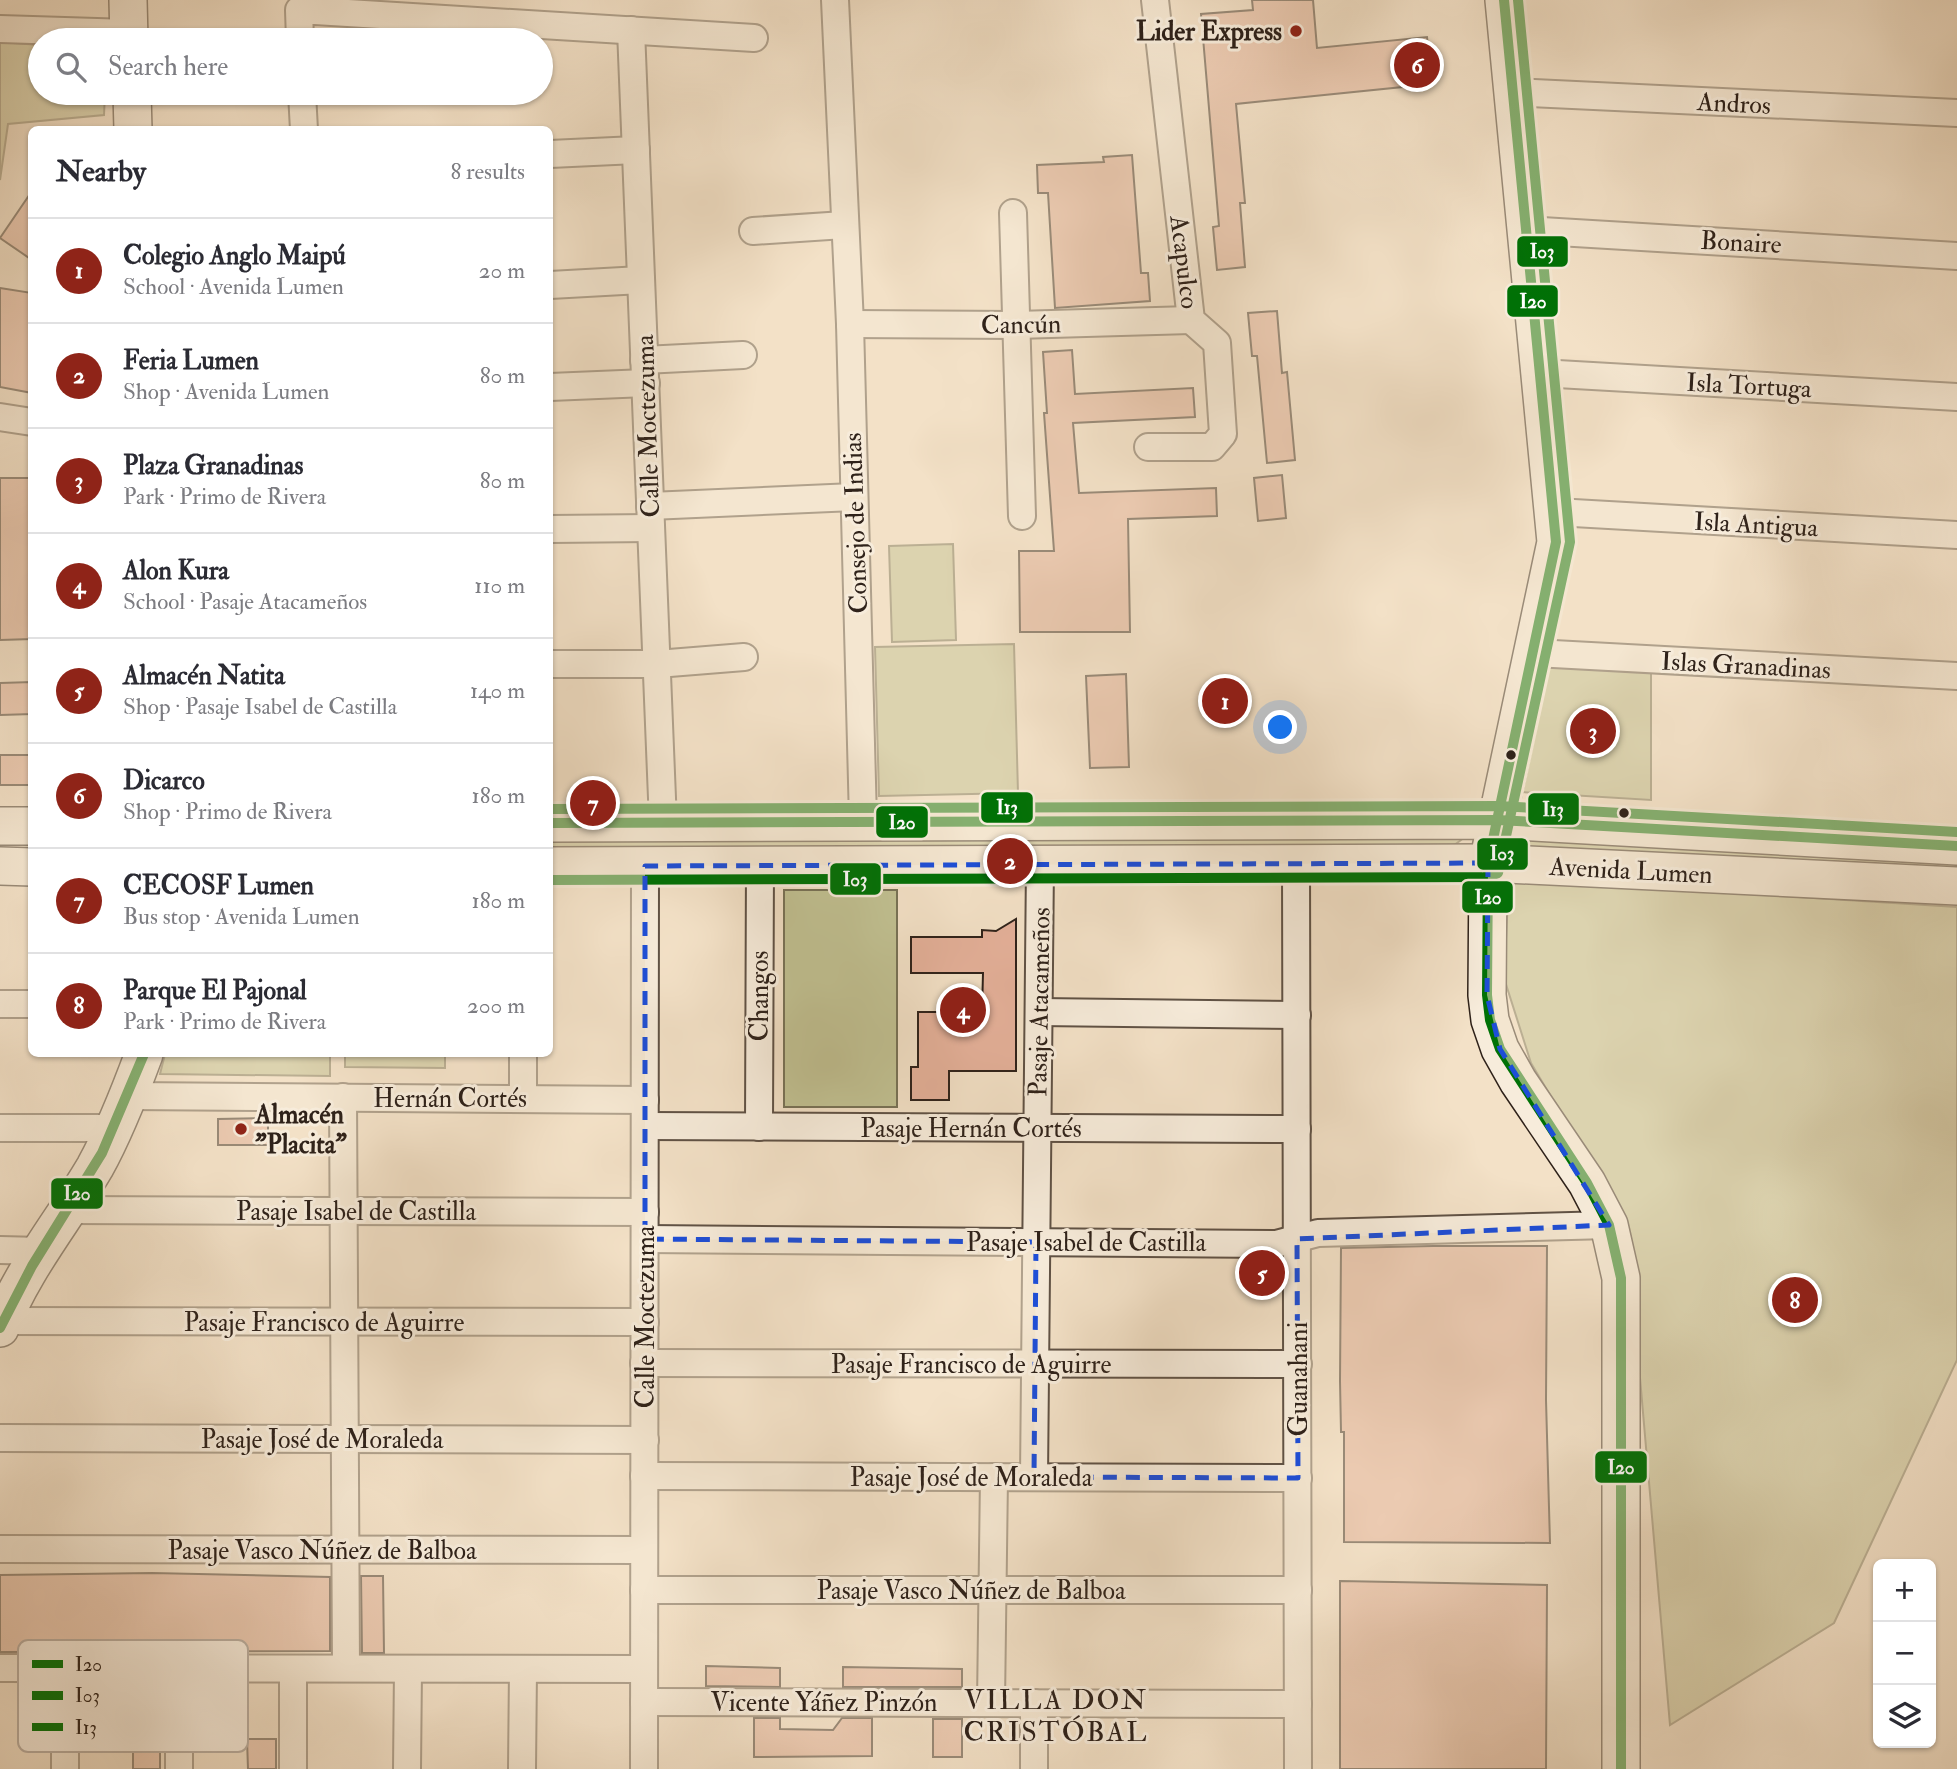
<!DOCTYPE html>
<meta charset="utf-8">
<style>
:root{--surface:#fff;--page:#f7f7f7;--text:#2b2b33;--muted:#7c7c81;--line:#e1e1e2;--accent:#8f2418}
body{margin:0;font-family:"IM FELL Double Pica",serif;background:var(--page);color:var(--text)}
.controls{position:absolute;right:21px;bottom:21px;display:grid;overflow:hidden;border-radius:10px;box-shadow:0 2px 5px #0004}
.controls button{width:63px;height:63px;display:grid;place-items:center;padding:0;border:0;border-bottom:2px solid var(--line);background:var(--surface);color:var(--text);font:35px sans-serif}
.you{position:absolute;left:1281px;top:728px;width:24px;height:24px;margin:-18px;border:5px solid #fff;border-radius:50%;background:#1a73e8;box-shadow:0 0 0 10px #1a73e833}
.badge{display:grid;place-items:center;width:46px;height:46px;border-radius:50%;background:var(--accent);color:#fff;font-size:23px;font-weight:700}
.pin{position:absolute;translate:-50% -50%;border:4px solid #fff;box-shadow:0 2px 7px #0006}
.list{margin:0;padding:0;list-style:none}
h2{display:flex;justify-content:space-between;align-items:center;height:91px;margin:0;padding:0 28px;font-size:30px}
h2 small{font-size:23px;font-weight:400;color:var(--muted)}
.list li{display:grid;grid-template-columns:46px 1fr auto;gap:21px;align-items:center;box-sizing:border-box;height:105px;padding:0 28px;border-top:2px solid var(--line)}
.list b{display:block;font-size:26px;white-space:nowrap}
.list p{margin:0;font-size:23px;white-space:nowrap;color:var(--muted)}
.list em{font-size:23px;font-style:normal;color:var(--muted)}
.icon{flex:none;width:38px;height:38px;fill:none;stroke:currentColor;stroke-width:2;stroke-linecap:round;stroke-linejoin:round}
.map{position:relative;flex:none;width:1957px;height:1769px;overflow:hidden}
.search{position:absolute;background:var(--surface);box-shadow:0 2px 5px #0004;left:28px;top:28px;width:525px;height:77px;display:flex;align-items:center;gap:18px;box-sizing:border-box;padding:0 24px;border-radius:38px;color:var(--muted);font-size:26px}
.panel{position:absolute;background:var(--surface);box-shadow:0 2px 5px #0004;left:28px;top:126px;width:525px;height:931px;border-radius:10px}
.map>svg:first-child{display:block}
.green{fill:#c1c192;stroke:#787256;stroke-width:2}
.building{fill:#e4b099;stroke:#2f221a;stroke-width:2}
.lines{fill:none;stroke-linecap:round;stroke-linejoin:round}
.street-casing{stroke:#605245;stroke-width:30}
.secondary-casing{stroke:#2f221a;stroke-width:40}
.street{stroke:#f7ecdb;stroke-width:26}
.secondary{stroke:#f7ecdb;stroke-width:37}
.bus-1-casing{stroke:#f7ecdb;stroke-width:16}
.bus-2-casing{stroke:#f7ecdb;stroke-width:16}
.bus-3-casing{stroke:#f7ecdb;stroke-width:16}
.bus-1{stroke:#007106;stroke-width:10}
.bus-2{stroke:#007106;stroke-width:10}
.bus-3{stroke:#007106;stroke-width:10}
.marked{fill:none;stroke:#1d4ed8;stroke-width:5;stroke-dasharray:14 9;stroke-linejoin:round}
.poi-dot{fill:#8f2418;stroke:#f7ecdb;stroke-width:2.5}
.bus-dot{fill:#2f221a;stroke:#f7ecdb;stroke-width:2.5}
.labels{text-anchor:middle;stroke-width:6;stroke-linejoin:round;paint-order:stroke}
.poi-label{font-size:26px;font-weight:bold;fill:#2f221a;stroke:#f7ecdb;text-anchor:end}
.street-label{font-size:26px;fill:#2f221a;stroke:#f7ecdb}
.neighbourhood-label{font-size:28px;letter-spacing:2px;fill:#2f221a;stroke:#f7ecdb}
.key{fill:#f7ecdb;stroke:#bbafa1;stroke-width:2}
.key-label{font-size:19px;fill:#2f221a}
.line-badge{stroke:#f7ecdb;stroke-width:2.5}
.badge-label{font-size:19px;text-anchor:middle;font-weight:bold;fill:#fff}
</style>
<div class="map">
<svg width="1957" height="1769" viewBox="0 0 1957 1769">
<rect width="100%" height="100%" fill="#f3e1c7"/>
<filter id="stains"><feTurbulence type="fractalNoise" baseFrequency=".00286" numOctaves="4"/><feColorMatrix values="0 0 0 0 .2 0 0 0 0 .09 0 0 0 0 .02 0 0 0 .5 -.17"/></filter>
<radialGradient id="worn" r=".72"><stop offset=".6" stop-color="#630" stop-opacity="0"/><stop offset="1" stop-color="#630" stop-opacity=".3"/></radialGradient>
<g class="green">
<path d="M0,42L40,45V93H105L104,115L8,124L0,180Z"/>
<path d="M953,544L956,640L892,642L889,546Z"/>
<path d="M1014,644L1018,793L879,796L875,647Z"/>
<path d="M1548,665L1651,670V800L1521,792Z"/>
<path d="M1452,833L1461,840L1445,852L550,855V836Z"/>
<path d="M1511,835L1957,862V875L1512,849L1506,843Z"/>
<path d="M1509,879L1957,907V1360L1834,1623L1670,1725L1628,1239L1610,1196L1531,1063L1504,978Z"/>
<rect x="784" y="890" width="113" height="217"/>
<path d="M165,1054H330V1076L160,1074Z"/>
<path d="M345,1054H445V1068L345,1067Z"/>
</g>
<g class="building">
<path d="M1252,0H1313L1317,48L1427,37L1432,84L1236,104L1245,203H1240L1245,267L1217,270L1213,227L1219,226L1201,14L1253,10Z"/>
<path d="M1132,155L1141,273H1148L1150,301L1055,308L1048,193H1038L1037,165L1104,162L1103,157Z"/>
<path d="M32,191V260L0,238Z"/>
<path d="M0,288L32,293V393L0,387Z"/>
<path d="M1277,311L1282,373L1287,372L1295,460L1267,463L1257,356H1252L1248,313Z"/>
<path d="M1072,350L1075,394L1193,388L1195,417L1073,423L1079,493L1216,488L1217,516L1128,519L1130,632H1020L1019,551H1054L1044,413H1047L1043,352Z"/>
<path d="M1282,475L1286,518L1258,521L1254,478Z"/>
<path d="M0,478H32V639L0,640Z"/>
<path d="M1126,674L1129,767L1090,768L1086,676Z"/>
<path d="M32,682V714L0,715V683Z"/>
<rect x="0" y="755" width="32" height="30"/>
<path d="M1016,919V1071H949V1100H911V1067H918V1012H982L983,973H911V937H982V930L996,931Z"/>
<path d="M268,1118V1145H218V1119Z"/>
<path d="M1433,1246H1547L1546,1400L1550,1543L1344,1542V1432H1341L1340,1381L1341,1248Z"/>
<path d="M152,1573L330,1577V1651L0,1652V1575Z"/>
<path d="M361,1576H383L384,1653H362Z"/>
<path d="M1340,1581L1547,1585L1546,1769H1340Z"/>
<path d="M706,1666L780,1668V1687L706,1686Z"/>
<path d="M843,1667L962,1669V1687H843Z"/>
<path d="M754,1718H780V1729L833,1730L842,1718H872V1756L754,1757Z"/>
<rect x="933" y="1719" width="29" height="38"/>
<path d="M160,1738V1769H133V1739Z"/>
<path d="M247,1739H276V1769H248Z"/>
</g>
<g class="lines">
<defs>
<g id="street">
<path d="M835,0L850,324L863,820"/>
<path d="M0,29L129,33"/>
<path d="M631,30L663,823"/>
<path d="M300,40L299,10L754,38"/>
<path d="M1511,92L1957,113"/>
<path d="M302,93L304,130"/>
<path d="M550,154L636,150"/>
<path d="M1013,213L1022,516"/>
<path d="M1525,230L1957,256"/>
<path d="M753,231L844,225"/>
<path d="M550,285L641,280"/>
<path d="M850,324L1016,325L1191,320"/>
<path d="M644,360L743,355"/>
<path d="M1540,373L1957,397"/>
<path d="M550,387L646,383"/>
<path d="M0,417L32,422"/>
<path d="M1148,447H1212L1223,434L1217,343L1191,320L1155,0"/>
<path d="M650,506L854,497"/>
<path d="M1556,512L1957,535"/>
<path d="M550,529L651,528"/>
<path d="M1535,653L1957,676"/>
<path d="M550,664H657L744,657"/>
<path d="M1296,863L1298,1769"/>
<path d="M0,1004H32"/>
<path d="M1039,1012L1297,1015"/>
<path d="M523,1054V1099"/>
<path d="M129,1096L645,1100"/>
<path d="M343,1097L346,1668"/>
<path d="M645,1126L1297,1129"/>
<path d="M759,1127L760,865"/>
<path d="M0,1128H114"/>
<path d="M67,1210L645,1212"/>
<path d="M645,1239L1276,1244L1318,1233L1609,1225"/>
<path d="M0,1250L41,1251"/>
<path d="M3,1321L645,1322"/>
<path d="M644,1363L1298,1364"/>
<path d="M0,1438L645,1440"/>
<path d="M644,1476L1298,1478"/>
<path d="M1034,1477L1040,864"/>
<path d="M0,1549L644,1550"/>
<path d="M644,1590H1298"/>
<path d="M0,1668L644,1669"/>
<path d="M65,1668V1769"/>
<path d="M179,1668V1769"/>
<path d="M293,1669V1769"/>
<path d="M644,1702L1298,1704"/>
<path d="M991,1702L994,1477"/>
<path d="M407,1769L408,1669"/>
<path d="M522,1769L523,1669"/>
<path d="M644,1769L645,866"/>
<path d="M1034,1769V1703"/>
</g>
<g id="secondary">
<path d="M128,0L129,40"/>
<path d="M1504,0L1556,542L1488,863L1487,995L1490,1020L1500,1049L1518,1081L1587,1183L1609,1225L1621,1278V1769"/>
<path d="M132,93L133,130"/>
<path d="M550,823L1498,820L1957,846"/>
<path d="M0,826H32"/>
<path d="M0,866L32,867"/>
<path d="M550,866L1488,863L1957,886"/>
<path d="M0,1328C22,1270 64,1220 95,1167C115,1131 130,1092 144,1054"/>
</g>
</defs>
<use href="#street" class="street-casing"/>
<use href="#secondary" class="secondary-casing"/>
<use href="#street" class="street"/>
<use href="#secondary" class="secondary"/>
<defs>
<g id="bus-1">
<path d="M1504,0L1556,542L1488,863L1487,995L1490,1020L1500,1049L1587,1183L1609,1225L1621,1278V1769"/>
<path d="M550,823L1498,820L1957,846"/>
<path d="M0,1328L32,1266L102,1153L144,1054"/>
</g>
<path id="bus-2" d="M550,880L1488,877L1498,873L1570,542L1518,0"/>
<path id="bus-3" d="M550,809L1498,806L1957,832"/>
</defs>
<use href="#bus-1" class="bus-1-casing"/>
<use href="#bus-2" class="bus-2-casing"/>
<use href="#bus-3" class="bus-3-casing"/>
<use href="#bus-1" class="bus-1"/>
<use href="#bus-2" class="bus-2"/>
<use href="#bus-3" class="bus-3"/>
</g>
<path d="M0 0H1957V1769H0ZM1488,863L1487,995L1500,1049L1609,1225L1297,1239L1298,1478L1034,1477L1036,1242L645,1239V866Z" fill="#f3e1c7" fill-opacity=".55" fill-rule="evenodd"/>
<path class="marked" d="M1488,863L1487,995L1500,1049L1609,1225L1297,1239L1298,1478L1034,1477L1036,1242L645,1239V866Z"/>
<g class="poi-dot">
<circle cx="1296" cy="31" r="7"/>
<circle cx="241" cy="1129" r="7"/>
</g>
<g class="bus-dot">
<circle cx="1511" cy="755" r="6"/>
<circle cx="1624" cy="813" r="6"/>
</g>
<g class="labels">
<g class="poi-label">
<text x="1282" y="40">Lider Express</text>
<text x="255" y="1123" text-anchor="start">Almacén<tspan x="255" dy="30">"Placita"</tspan></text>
</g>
<g class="street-label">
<text transform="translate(1734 103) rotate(3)" y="9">Andros</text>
<text transform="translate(1741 242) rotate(3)" y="9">Bonaire</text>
<text transform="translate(1185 262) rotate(83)" y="9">Acapulco</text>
<text transform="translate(1021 324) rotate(-1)" y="9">Cancún</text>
<text transform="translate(1749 385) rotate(3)" y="9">Isla Tortuga</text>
<text transform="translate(647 426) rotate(-92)" y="9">Calle Moctezuma</text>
<text transform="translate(855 523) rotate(-92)" y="9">Consejo de Indias</text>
<text transform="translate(1756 524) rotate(3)" y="9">Isla Antigua</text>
<text transform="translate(1746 665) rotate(3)" y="9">Islas Granadinas</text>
<text transform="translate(1631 870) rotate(3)" y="9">Avenida Lumen</text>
<text transform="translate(759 996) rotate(-90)" y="9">Changos</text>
<text transform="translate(1039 1002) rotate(-89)" y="9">Pasaje Atacameños</text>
<text x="450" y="1107">Hernán Cortés</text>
<text x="971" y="1137">Pasaje Hernán Cortés</text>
<text x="356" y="1220">Pasaje Isabel de Castilla</text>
<text x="1086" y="1251">Pasaje Isabel de Castilla</text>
<text transform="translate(645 1317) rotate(-90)" y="9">Calle Moctezuma</text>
<text x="324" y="1331">Pasaje Francisco de Aguirre</text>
<text x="971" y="1373">Pasaje Francisco de Aguirre</text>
<text transform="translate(1298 1379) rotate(-90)" y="9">Guanahani</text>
<text x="322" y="1448">Pasaje José de Moraleda</text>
<text x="971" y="1486">Pasaje José de Moraleda</text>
<text x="322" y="1559">Pasaje Vasco Núñez de Balboa</text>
<text x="971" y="1599">Pasaje Vasco Núñez de Balboa</text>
<text x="824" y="1711">Vicente Yáñez Pinzón</text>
</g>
<g class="neighbourhood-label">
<text x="1056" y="1709">VILLA DON<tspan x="1056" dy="32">CRISTÓBAL</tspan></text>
</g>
</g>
<rect x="18" y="1640" width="230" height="112" rx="10" class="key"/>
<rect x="32" y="1660" width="31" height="8" fill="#007106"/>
<rect x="32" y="1691" width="31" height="9" fill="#007106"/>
<rect x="32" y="1723" width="31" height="8" fill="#007106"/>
<g class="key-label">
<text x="75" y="1671">I20</text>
<text x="75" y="1702">I03</text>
<text x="75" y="1734">I13</text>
</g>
<g class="line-badge">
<rect x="1516" y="235" width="53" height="33" rx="7" fill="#007106"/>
<rect x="1506" y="284" width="53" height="34" rx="7" fill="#007106"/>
<rect x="980" y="791" width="54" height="33" rx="7" fill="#007106"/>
<rect x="1527" y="792" width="53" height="34" rx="7" fill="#007106"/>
<rect x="875" y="805" width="54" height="34" rx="7" fill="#007106"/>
<rect x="1476" y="837" width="53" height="34" rx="7" fill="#007106"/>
<rect x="829" y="862" width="53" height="34" rx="7" fill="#007106"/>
<rect x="1461" y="880" width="53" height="34" rx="7" fill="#007106"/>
<rect x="50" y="1177" width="54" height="33" rx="7" fill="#007106"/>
<rect x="1594" y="1450" width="54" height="34" rx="7" fill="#007106"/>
</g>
<g class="badge-label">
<text x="1542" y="258">I03</text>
<text x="1533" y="308">I20</text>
<text x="1007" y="814">I13</text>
<text x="1553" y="816">I13</text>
<text x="902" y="829">I20</text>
<text x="1502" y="860">I03</text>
<text x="855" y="886">I03</text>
<text x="1488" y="904">I20</text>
<text x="77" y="1200">I20</text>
<text x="1621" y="1474">I20</text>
</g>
<rect width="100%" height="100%" filter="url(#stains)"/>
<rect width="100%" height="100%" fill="url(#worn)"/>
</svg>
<div class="controls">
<button>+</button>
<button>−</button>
<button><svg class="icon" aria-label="layers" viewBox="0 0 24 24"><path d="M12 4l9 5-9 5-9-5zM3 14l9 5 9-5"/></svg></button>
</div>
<div class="you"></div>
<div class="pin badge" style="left:1225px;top:701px">1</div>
<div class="pin badge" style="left:1010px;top:861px">2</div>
<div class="pin badge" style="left:1593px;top:731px">3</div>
<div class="pin badge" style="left:963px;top:1010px">4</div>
<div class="pin badge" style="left:1262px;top:1273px">5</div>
<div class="pin badge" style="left:1417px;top:65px">6</div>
<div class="pin badge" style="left:593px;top:803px">7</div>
<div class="pin badge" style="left:1795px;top:1300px">8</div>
<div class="search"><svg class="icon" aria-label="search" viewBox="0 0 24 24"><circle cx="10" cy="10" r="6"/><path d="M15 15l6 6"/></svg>Search here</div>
<section class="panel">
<h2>Nearby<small>8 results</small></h2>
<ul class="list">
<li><span class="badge">1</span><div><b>Colegio Anglo Maipú</b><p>School · Avenida Lumen</p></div><em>20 m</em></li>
<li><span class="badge">2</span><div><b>Feria Lumen</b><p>Shop · Avenida Lumen</p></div><em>80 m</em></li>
<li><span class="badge">3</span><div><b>Plaza Granadinas</b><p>Park · Primo de Rivera</p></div><em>80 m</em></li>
<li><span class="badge">4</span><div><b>Alon Kura</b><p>School · Pasaje Atacameños</p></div><em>110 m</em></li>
<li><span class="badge">5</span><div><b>Almacén Natita</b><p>Shop · Pasaje Isabel de Castilla</p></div><em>140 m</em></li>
<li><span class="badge">6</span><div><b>Dicarco</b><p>Shop · Primo de Rivera</p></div><em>180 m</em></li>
<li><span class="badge">7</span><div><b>CECOSF Lumen</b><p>Bus stop · Avenida Lumen</p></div><em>180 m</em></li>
<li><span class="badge">8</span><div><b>Parque El Pajonal</b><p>Park · Primo de Rivera</p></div><em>200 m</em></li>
</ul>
</section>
</div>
